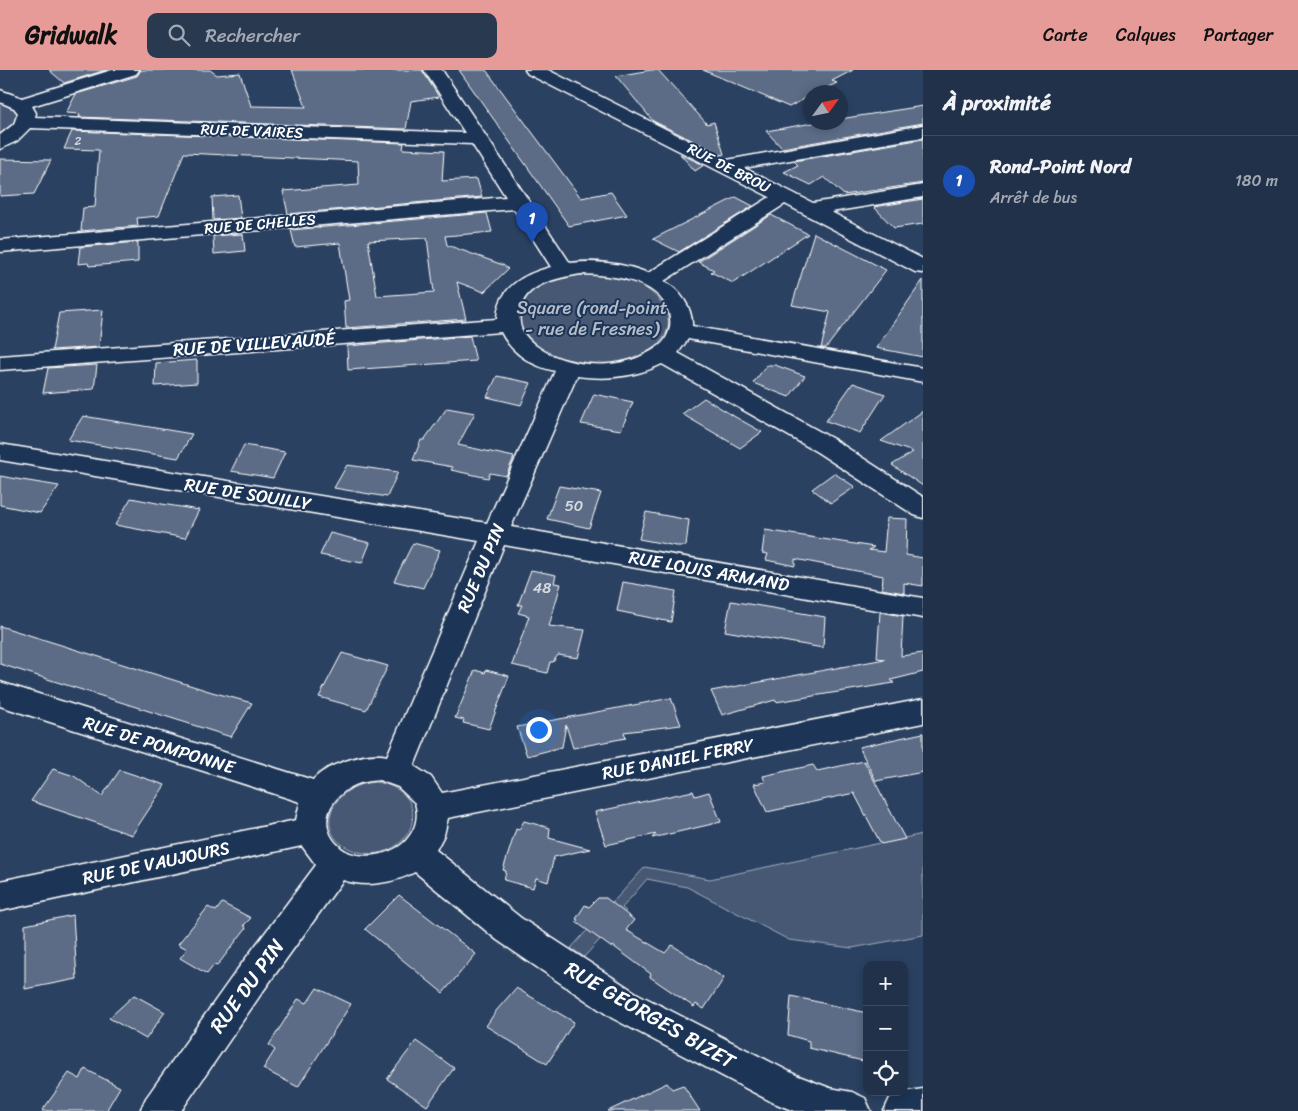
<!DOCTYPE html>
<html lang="fr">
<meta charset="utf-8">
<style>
:root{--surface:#203149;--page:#283950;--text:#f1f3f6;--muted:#a2a9b4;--line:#3d4c61;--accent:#e69b98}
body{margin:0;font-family:Sriracha,sans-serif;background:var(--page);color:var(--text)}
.controls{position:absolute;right:15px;bottom:15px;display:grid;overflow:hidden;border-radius:10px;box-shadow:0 2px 8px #0003}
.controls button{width:45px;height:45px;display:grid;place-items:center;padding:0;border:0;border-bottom:1px solid var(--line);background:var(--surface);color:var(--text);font:25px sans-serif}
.compass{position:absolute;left:803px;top:15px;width:45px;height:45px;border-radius:50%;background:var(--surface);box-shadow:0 2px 8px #0003;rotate:57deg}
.you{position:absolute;left:538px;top:659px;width:18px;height:18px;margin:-12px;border:4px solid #fff;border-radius:50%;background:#1a73e8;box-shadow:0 0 0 8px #1a73e833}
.badge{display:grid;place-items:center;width:32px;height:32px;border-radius:50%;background:var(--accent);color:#fff;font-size:16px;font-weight:700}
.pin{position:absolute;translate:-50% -41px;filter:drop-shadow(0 1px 2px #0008)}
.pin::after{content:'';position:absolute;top:26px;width:18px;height:15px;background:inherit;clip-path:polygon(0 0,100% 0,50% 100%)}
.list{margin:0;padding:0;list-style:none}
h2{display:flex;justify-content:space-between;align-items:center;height:65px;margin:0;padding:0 20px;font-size:21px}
h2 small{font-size:16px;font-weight:400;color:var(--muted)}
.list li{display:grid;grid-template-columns:32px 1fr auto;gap:15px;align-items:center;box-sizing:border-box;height:90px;padding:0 20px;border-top:1px solid var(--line)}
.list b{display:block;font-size:19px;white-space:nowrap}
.list p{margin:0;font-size:16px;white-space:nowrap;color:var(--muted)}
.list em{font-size:16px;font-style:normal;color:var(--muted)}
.icon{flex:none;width:28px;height:28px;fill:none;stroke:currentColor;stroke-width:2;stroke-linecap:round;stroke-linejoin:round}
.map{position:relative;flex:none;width:923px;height:1041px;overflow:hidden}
header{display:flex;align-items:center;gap:30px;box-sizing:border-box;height:70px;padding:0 25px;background:var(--accent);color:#111}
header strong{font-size:24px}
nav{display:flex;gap:28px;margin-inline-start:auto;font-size:18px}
.search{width:350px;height:45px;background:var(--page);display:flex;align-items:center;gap:12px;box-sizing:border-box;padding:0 18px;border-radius:10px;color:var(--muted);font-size:19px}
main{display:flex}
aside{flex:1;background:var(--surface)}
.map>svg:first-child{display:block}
.green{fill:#465975;stroke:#a2acba}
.building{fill:#5b6c86;stroke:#fff;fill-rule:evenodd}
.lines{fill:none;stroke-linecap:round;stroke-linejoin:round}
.street-casing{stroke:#fff;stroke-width:3}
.street{fill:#1d3557;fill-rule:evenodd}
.labels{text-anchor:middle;stroke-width:4;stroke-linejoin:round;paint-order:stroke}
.far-number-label{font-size:12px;fill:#d6dae1}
.far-street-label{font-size:15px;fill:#fff;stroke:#1d3557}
.number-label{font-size:15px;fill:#d6dae1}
.park-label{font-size:18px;fill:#b5bdc8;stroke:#1d3557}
.street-label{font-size:18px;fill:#fff;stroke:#1d3557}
.near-street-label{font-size:21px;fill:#fff;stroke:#1d3557}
</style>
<header>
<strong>Gridwalk</strong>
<div class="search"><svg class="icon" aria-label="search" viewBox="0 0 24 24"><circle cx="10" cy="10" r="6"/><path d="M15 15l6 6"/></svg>Rechercher</div>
<nav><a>Carte</a><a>Calques</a><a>Partager</a></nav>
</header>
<main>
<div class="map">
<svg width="923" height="1041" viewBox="0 0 923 1041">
<rect width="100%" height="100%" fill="#2a4161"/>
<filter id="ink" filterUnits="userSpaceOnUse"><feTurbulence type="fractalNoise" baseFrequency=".02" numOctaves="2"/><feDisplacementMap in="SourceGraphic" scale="10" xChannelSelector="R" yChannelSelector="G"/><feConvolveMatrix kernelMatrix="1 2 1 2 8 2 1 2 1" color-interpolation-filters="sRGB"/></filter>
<g filter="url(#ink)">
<g class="green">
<path d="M0,30C28,43 18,53 0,68Z"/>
<path d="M590,203C604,205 618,206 631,211C666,224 687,261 645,283C623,295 595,295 571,290C558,288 543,283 533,274C524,266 520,259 519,248C518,245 517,240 518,237C518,231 523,228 527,225C546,208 565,205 590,203Z"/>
<path d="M375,712C440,721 412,795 359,782C311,770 326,716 375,712Z"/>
<path d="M923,764V865L852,878L789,870L687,817L647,809L622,838L626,841L584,887L571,878L645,797L710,809Z"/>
</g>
<g class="building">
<path d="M49,0H106L64,13Z"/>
<path d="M141,0H210L217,5L240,3L251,36L306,37L292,0H422L439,27L411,31L406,59L79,47L80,44L66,43L76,24L137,6Z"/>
<path d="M459,0H486L581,128L611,122L627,145L569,156Z"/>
<path d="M651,0H658L707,54L714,52L724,84L722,85L653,51L616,6Z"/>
<path d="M703,0H853L832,11L837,13L817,22H810V26L789,37Z"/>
<path d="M923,36V53L782,78L766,61L819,52H840V49Z"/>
<path d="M72,61L404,73L403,79L444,81L442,111L477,109L482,127L288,144L283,121L359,115L358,91L184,83L159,146L137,148L138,156L81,161L83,138L95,137L99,80L64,79Z"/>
<path d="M923,69V113L844,125L824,107L811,115L784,102L798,95L794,91Z"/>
<path d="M680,84L704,95L695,101Z"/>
<path d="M0,89L51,90L34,124L0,126Z"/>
<path d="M238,125L241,148L213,150L212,127Z"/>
<path d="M736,127L753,136L679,182L653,169Z"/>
<path d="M923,129V154L894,158L874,137Z"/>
<path d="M487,143L492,162L445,166L447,175L503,195L508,199L484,222L457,212L466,249L346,258L344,231L349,230L340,173L295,177L291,160ZM427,168L434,222L377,226L368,171Z"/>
<path d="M771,145L808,164L733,213L711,202L714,200L698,192Z"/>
<path d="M814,163L886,200L826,278H821L830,242L792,235Z"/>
<path d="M243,164L245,181L214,184L213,166Z"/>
<path d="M138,172V192L89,196L88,193L78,194L80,177Z"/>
<path d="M923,210V287L876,278Z"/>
<path d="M103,240L99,277L52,280L59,243Z"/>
<path d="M470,266L476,291L348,300L347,276Z"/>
<path d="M197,290V313L155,316L156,293Z"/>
<path d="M97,295L94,319L43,323L48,298Z"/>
<path d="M767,295H775L805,306L789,327L753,313Z"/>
<path d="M497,306L531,313L521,335L487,327Z"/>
<path d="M853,313L885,324L860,363L826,351Z"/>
<path d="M594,324L633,332L621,360L581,354Z"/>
<path d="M704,328L737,348L762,362L740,378L682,344Z"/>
<path d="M447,338L475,343L458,375L514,387L506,406L490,403L488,408L451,400L453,397L413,390L421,370H424Z"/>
<path d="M923,341V416L892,395L913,382L881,371Z"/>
<path d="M83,346L192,364L178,388L68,370Z"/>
<path d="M244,375L285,382L273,408L231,401Z"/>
<path d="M347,395L383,400L398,402L387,427L334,418Z"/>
<path d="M834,403L855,417L831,433L812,419Z"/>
<path d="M0,406L22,410L59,416L40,443L0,435Z"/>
<path d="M559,416L601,423L589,458L547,449Z"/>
<path d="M131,428L162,434L199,440L185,468L115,455Z"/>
<path d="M646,442L689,450L686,476H676L639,469Z"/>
<path d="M887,448L907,449L906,485L923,488V516L904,513V523L882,519L883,506L795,489V496L766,490L768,484L762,483L765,460L874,477L869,480L884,482Z"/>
<path d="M330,463L370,473L362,493L320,485Z"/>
<path d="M413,473L440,480L423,518L394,511Z"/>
<path d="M531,500L556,505L554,513L561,514L549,556L585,560L578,588L558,585L553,592H550L547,603L512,595L529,546L518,543L522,535H518Z"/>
<path d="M623,512L676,521L671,552L617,541Z"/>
<path d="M731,531L825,547L823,578L725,561Z"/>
<path d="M880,542L903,546L901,586L923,583V602L891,610L894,613L776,632L775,630L722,645L711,621L885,589L877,588Z"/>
<path d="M0,556L212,622L252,633L231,667L0,594Z"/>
<path d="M342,583L388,596L366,640L319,627Z"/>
<path d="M475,600L485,603L486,600L509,606L489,659L463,653L464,650L455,648Z"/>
<path d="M671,628L681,655L624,662L626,668L599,673L573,678L566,655L562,677L527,686L517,657Z"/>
<path d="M923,663V702L876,711L859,677Z"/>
<path d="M864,691L905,769L881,774L854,723L767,742L754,714L765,712L763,706L813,695L817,701Z"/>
<path d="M53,699L74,706L102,726L120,700L165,715L132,765L31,731Z"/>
<path d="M693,721L695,726L709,722L721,752L652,768L656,764L606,775L595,742Z"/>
<path d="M524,751L550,758L549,768L590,779L554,787L548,812L536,808L533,818L504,810L506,801L503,800L516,759L519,760Z"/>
<path d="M399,825L476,884L443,923L365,859Z"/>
<path d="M598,828H606L634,850L626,860L665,883L672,875L724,908L704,939L696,934L694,937L650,907L651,904L613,876L612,878L576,852L578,850L576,849L585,835L589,837Z"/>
<path d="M222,833L251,848L244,855L246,858L217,896L214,895L207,904L180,888L187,879L178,874L208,837L216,841Z"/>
<path d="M73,845L77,909L25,919V855Z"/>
<path d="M317,918L351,934L298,1017L263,999L275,980L269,975L298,929L307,933Z"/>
<path d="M516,918L574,952L547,994L486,956L496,941Z"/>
<path d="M134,925L165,942L146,969L109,948Z"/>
<path d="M791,926L867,943V992L809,978V971L788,965Z"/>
<path d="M416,971L454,998L427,1036L387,1009Z"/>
<path d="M85,999L120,1017L106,1041H42L69,1003L80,1009Z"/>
<path d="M667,1013L672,1019L683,1015L700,1041H608Z"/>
</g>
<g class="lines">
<defs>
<g id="street">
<path d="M112,0H139L136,4L32,36L36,43L35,47L465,63L424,0H442L570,193C595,190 624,193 648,203L770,127L528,4L525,0H548L727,90L923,55V67L744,98L813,133L923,115V127L831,142L923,189V203L915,202L785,134L664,211C680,220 693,238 692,256L923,298V312L688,269L678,283L835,370L923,427V448L914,445L817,382L662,294C636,307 606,310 577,306L511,457L923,528V548L504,475L414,696L431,707L442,723L923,629V653L448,748L444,765L436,780L521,848L638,924L796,1005L830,1018L852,1022L865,1028L871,1041H794L772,1032L612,948L497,870L415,802C394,813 366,818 343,810L261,924L181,1041H140L146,1028L237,900L316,795L302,776L0,841V811L296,750L300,732L0,636V612L313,710C326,694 368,681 387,686L479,471L0,390V374L487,453L555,301C533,296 512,284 501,262L0,300V286L497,249C498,217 524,204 551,197L514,139L0,182V170L506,127L472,74L30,58L17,71L0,79V65L14,54L18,43L14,38L0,32V20L22,28ZM581,204C610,205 659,209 669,243C671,251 671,258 667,266C662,277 648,283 637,288C603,301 549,295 525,265C520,259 519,250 520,243C522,214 557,208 581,204ZM379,710L398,717L415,733C419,746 416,758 408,768C395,786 358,792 341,778C316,757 328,729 353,716C360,712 371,711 379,710Z"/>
<path d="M923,1019V1041H884L890,1028L903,1022Z"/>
</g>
</defs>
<use href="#street" class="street-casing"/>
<use href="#street" class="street"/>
</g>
</g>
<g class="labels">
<g class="far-number-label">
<text x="78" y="75">2</text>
</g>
<g class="far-street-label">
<text transform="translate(252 61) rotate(2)" y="5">RUE DE VAIRES</text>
<text transform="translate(729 98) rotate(27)" y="5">RUE DE BROU</text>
<text transform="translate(260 154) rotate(-5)" y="5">RUE DE CHELLES</text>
</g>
<g class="number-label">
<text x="574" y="441">50</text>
<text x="542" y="523">48</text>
</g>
<g class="park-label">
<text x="592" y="244">Square (rond-point<tspan x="592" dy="21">- rue de Fresnes)</tspan></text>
</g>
<g class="street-label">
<text transform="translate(254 274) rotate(-4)" y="6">RUE DE VILLEVAUDÉ</text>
<text transform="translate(248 424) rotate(9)" y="6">RUE DE SOUILLY</text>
<text transform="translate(481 498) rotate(-67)" y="6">RUE DU PIN</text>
<text transform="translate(709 501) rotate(10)" y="6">RUE LOUIS ARMAND</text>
<text transform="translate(159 675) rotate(17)" y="6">RUE DE POMPONNE</text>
<text transform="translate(678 689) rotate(-11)" y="6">RUE DANIEL FERRY</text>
<text transform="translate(156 793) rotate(-12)" y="6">RUE DE VAUJOURS</text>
</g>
<g class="near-street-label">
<text transform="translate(247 916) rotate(-54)" y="7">RUE DU PIN</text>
<text transform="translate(650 945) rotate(30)" y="7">RUE GEORGES BIZET</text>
</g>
</g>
</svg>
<div class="controls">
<button>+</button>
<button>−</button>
<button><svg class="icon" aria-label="locate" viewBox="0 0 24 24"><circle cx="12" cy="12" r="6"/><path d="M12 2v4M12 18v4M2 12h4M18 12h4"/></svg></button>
</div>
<svg class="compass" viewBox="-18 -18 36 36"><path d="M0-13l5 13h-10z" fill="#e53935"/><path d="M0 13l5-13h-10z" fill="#a2a9b4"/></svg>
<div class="you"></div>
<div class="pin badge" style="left:532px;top:173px;background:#1a4fb4">1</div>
</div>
<aside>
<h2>À proximité<small></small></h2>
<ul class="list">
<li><span class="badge" style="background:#1a4fb4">1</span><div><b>Rond-Point Nord</b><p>Arrêt de bus</p></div><em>180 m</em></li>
</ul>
</aside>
</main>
